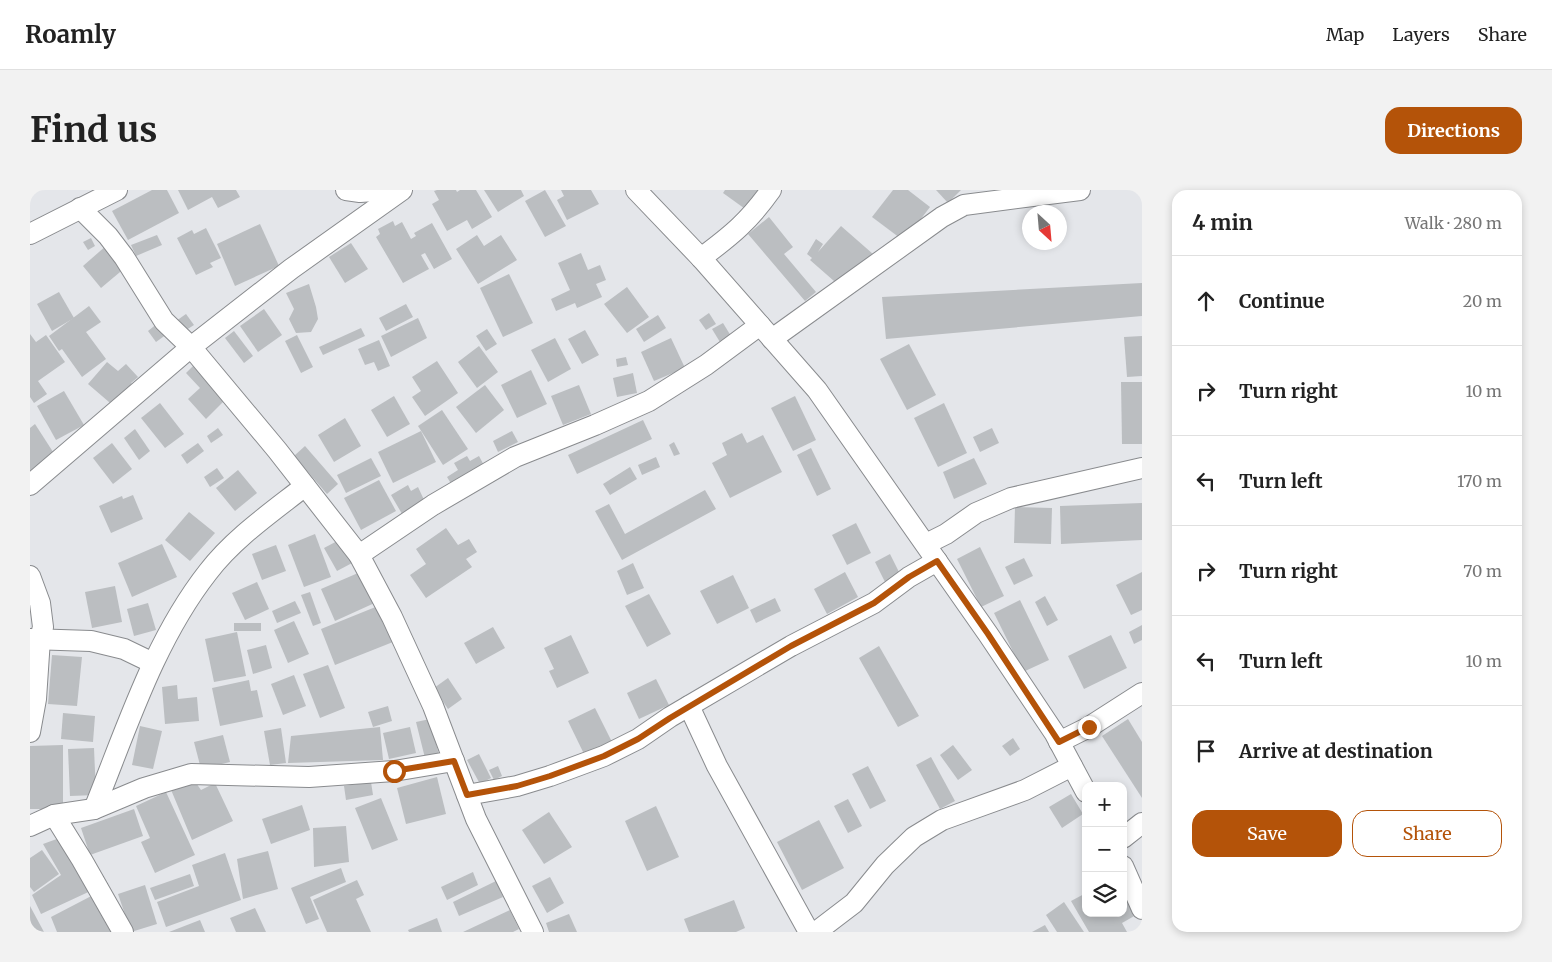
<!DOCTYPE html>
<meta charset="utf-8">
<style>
:root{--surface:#fff;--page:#f2f2f2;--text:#222;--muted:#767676;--line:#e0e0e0;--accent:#b45309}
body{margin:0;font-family:Merriweather,serif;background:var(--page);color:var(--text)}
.controls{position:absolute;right:15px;bottom:15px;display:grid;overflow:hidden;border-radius:10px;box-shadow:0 2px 8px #0003}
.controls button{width:45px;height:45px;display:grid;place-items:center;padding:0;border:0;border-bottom:1px solid var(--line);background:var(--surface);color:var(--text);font:25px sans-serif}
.compass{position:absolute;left:992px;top:15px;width:45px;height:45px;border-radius:50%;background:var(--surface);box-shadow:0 2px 8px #0003;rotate:154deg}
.stop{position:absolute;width:15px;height:15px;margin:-11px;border:4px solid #b45309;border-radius:50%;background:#fff}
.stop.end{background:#b45309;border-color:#fff;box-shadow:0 1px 5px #0008}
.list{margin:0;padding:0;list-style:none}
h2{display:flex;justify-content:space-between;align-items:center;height:65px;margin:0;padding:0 20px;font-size:21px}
h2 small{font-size:16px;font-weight:400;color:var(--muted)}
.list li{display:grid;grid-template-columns:32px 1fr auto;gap:15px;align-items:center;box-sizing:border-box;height:90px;padding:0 20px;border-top:1px solid var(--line)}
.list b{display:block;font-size:19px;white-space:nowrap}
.list em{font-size:16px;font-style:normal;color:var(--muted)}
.actions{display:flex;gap:10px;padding:15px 20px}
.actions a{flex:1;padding:11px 0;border:1px solid var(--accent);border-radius:15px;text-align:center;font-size:18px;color:var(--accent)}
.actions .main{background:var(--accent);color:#fff}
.icon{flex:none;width:28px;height:28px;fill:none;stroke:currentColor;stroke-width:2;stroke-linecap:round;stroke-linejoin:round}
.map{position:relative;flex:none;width:1112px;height:742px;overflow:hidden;border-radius:15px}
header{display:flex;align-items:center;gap:30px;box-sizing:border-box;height:70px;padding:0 25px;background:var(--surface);border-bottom:1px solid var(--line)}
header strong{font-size:24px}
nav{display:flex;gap:28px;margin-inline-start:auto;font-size:18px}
.intro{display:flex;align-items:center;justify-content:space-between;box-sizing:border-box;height:120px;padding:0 30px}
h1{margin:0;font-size:35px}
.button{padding:12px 22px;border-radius:15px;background:var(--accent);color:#fff;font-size:18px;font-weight:700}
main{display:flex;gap:30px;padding:0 30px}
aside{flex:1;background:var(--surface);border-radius:15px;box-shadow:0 2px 8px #0003}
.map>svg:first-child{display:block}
.building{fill:#bbbec1}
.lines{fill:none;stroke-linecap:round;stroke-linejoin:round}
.minor-casing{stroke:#898b8e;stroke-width:22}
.minor{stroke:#fff;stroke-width:20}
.route{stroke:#b45309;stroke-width:6}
</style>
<header>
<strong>Roamly</strong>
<nav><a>Map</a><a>Layers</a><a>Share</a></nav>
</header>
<div class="intro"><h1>Find us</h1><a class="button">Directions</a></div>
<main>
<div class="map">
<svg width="1112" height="742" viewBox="0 0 1112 742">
<rect width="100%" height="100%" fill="#e4e6ea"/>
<g class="building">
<path d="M122,0H137L149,23L98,50L82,21Z"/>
<path d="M148,0H206L210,7L188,18L182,7L158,20Z"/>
<path d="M407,0H426L427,2L430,0H446L462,27L442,39L437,30L417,41L402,14L409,10L404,1Z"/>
<path d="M454,0H491L494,6L468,22Z"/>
<path d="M515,0L536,36L515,47L495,11Z"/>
<path d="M531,0H561L569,14L537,30L527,10L534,6Z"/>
<path d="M695,0H732L718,21L693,3Z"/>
<path d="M863,0H878L900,17L874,51L842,27Z"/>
<path d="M906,0H931L918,13Z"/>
<path d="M739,27L763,57L754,64L786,102L775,111L718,44Z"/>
<path d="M363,31L365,36L372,32L381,49L386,46L384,43L402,33L422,69L404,79L395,63L391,65L399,79L373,93L346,47L350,44L348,39Z"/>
<path d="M230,34L249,76L205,96L187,54Z"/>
<path d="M811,36L843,64L812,98L780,70L782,68L777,64L786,49L793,54L788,62Z"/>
<path d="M176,38L191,68L180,73L183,77L166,85L147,48L162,40L164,44Z"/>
<path d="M127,45L132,55L106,66L101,55Z"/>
<path d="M447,45L454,56L471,45L487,70L448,94L426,59Z"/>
<path d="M61,48L65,56L58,60L53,52Z"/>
<path d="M321,53L338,79L315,93L299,67Z"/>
<path d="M77,55L96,77L71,98L53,76Z"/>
<path d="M551,63L558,80L570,75L576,90L566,94L572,107L547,118L545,113L526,121L521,109L540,100L528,73Z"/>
<path d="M479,84L503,133L473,147L450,98Z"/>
<path d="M1112,93V126L856,149L852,107Z"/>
<path d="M279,94L286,117L288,129L281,142L266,143L259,129L264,119L256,103Z"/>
<path d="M597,97L619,127L597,143L574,114Z"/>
<path d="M29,102L44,128L22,141L7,114Z"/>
<path d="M376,114L383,127L356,141L349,128Z"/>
<path d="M59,116L71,132L56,142L76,169L52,187L32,159L29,161L19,146Z"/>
<path d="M234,119L252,145L228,162L210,136Z"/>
<path d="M679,123L686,134L676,140L669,130Z"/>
<path d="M156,124L164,135L153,142L146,131Z"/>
<path d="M628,125L636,138L614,152L606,139Z"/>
<path d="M388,128L397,148L361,167L351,146Z"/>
<path d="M128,133L137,144L126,152L118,141Z"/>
<path d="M693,133L704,151L693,157L682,139Z"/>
<path d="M331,138L335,146L293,165L289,157Z"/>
<path d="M457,139L467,154L456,161L446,146Z"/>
<path d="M555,140L569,165L552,174L538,149Z"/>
<path d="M204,141L223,166L214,173L195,148Z"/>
<path d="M0,144L6,152L16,145L35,172L8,191L17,204L4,213L0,207Z"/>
<path d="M267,145L283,177L271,183L255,151Z"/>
<path d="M1112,146V186L1097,187L1094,147Z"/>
<path d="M525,148L541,179L518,192L501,160Z"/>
<path d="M641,148L655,178L624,191L611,162Z"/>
<path d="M349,150L360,176L348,181L344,172L335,175L328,159Z"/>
<path d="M879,154L906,205L877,220L850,169Z"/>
<path d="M449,156L468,182L447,198L428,172Z"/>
<path d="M596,167L598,175L587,177L586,169Z"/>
<path d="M407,171L428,203L395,226L382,207L391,201L382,187Z"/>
<path d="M77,172L88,181L96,174L108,187L101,193L105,196L86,218L58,194Z"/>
<path d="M166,173L198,207L176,229L158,209L170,198L156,183Z"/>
<path d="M501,180L517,214L487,228L471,195Z"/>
<path d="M603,183L607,203L587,207L583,188Z"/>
<path d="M1091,192H1112V254H1092Z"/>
<path d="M455,195L474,220L446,243L426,217Z"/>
<path d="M549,195L561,224L533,235L521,206Z"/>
<path d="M34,201L54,235L26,250L7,216Z"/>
<path d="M364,206L380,234L357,247L341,220Z"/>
<path d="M765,206L786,250L763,261L741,218Z"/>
<path d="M130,213L154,244L135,258L111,228Z"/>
<path d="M914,213L937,263L908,277L884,228Z"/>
<path d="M412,220L438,259L413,275L388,236Z"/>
<path d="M315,228L331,256L304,272L288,245Z"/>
<path d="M613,230L622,249L547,284L538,265Z"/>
<path d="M5,234L25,265L0,281V238Z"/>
<path d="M188,238L193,245L181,253L177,246Z"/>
<path d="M962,238L969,253L950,262L943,247Z"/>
<path d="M105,239L120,261L109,270L94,248Z"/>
<path d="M391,241L406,272L363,293L348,262Z"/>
<path d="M482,241L488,252L468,262L463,251Z"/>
<path d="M712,243L717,253L733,245L752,282L700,308L682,273L697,265L692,253Z"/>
<path d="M644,252L650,264L644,266L639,255Z"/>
<path d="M82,253L102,279L83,294L63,268Z"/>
<path d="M168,253L174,261L157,274L151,265Z"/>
<path d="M275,256L308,294L297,304L264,266Z"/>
<path d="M781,258L801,299L787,306L767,265Z"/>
<path d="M437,266L440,271L449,266L457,281L425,300L417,287L428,280L424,273Z"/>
<path d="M626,267L630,277L612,285L608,275Z"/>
<path d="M341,268L351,286L316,303L307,285Z"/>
<path d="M944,268L957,294L924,309L913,282Z"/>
<path d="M600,277L607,289L580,305L573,294Z"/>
<path d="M187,278L194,288L180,297L174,287Z"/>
<path d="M208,280L227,303L205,321L186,298Z"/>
<path d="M349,290L366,321L331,340L314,308Z"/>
<path d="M378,295L381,301L388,297L395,312L375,329L361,305Z"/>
<path d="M675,300L686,319L592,370L565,321L579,314L595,344Z"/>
<path d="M103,305L113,329L81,343L69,316L92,306L93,309Z"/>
<path d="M1112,313V350L1031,354L1030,316Z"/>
<path d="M985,317L1022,318L1021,354L984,353Z"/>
<path d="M159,322L185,343L160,371L135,350Z"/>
<path d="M826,333L841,363L817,375L802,345Z"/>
<path d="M416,338L428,355L439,349L447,362L436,369L442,377L396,408L380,385L396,374L386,359Z"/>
<path d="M285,344L301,387L274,397L258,355Z"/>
<path d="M311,349L324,372L307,381L294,358Z"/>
<path d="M132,354L147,387L102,407L88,373Z"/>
<path d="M246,355L256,381L232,390L222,364Z"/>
<path d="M950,357L974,406L951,417L927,369Z"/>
<path d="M860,364L871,386L856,394L845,372Z"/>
<path d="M994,368L1003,386L984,395L975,377Z"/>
<path d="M603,373L614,398L597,405L587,381Z"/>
<path d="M335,380L349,411L305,431L291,399Z"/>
<path d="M815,382L828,407L797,424L784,399Z"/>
<path d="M1112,382V420L1101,425L1086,395Z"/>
<path d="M703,385L719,418L687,434L670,401Z"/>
<path d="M227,392L239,419L215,430L202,403Z"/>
<path d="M85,396L92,432L62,438L55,402Z"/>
<path d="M280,402L291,433L283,436L271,405Z"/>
<path d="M619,404L641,444L617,457L595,416Z"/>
<path d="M1015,406L1028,430L1017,436L1005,412Z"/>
<path d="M745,408L751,421L726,433L720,420Z"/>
<path d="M990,410L1019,470L993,482L964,423Z"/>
<path d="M265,411L271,423L247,433L242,421Z"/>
<path d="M118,413L126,440L104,446L97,419Z"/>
<path d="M348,416L363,452L305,475L291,439Z"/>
<path d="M264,431L279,464L258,473L244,440Z"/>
<rect x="204" y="433" width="27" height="8"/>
<path d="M1112,435V450L1104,454L1099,442Z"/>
<path d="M463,437L475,458L446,474L434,453Z"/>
<path d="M207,442L216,486L184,492L175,449Z"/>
<path d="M541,445L559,483L527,498L519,481L524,479L514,458Z"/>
<path d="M1081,445L1097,478L1054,499L1038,466Z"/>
<path d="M236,455L242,478L223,484L217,460Z"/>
<path d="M849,456L889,526L868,537L829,468Z"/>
<path d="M22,465L52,467L47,516L18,514Z"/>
<path d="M298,475L315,518L290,528L273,484Z"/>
<path d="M264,485L276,516L253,525L241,494Z"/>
<path d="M418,488L432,509L418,519L404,498Z"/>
<path d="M626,489L639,515L609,529L597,503Z"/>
<path d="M219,490L221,501L227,500L233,527L190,536L182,498Z"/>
<path d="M147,495L148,509L167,507L169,531L135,534L132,497Z"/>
<path d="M358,516L362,531L343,537L338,522Z"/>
<path d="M565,518L582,552L555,566L538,531Z"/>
<path d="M33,523L65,526L63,552L31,549Z"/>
<path d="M400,529L410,569L396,572L386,532Z"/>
<path d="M1098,529L1112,552V608L1072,546Z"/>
<path d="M110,536L132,541L123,579L102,575Z"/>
<path d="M350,537L353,570L258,573L261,546Z"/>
<path d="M380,537L386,563L359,569L353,543Z"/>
<path d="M251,538L256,573L240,575L234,541Z"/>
<path d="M193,545L200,572L171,579L164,552Z"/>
<path d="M983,548L990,559L980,566L972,556Z"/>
<path d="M33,555V619H0V556Z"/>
<path d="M923,555L942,580L928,590L910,565Z"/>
<path d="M64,558L66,605L40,606L38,559Z"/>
<path d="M449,564L461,588L450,594L437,570Z"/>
<path d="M901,567L925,611L910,619L886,575Z"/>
<path d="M468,576L472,586L464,590L459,580Z"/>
<path d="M838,576L856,611L840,619L822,584Z"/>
<path d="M407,587L416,624L376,634L367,598Z"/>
<path d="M164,590L171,600L185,593L203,631L162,650L139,595Z"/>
<path d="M341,592L343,605L316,610L314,596Z"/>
<path d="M136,602L165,665L125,683L111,652L120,648L106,616Z"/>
<path d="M1041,604L1053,624L1032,638L1019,617Z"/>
<path d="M351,608L368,650L342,660L325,618Z"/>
<path d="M818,609L832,636L818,643L804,616Z"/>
<path d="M272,615L280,640L241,654L232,629Z"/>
<path d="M626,616L649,667L617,681L595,631Z"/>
<path d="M104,619L113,646L60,665L51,638Z"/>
<path d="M519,622L542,657L514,674L492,640Z"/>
<path d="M789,630L814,678L772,700L747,652Z"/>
<path d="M316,636L319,672L284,677L283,638Z"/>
<path d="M35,646L67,698L11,724L2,705L31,685L13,654Z"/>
<path d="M12,660L29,684L4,702L0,697V668Z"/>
<path d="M238,661L248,699L213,709L207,669Z"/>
<path d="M195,663L211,710L136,737L127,712L169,696L162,675Z"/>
<path d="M311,678L316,692L280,707L289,729L276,734L261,698Z"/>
<path d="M443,682L448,695L417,710L411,697Z"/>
<path d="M160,684L164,696L125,710L120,698Z"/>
<path d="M520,687L534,713L517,723L502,696Z"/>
<path d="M327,690L334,705L326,709L341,742H297L283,710Z"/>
<path d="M466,691L473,707L429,726L423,712Z"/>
<path d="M115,695L127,734L101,742L88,704Z"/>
<path d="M69,702L85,742H27L21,727Z"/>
<path d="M1093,702L1106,725L1092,733L1097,742H1059L1041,711L1056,703V723H1093Z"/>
<path d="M704,710L715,738L706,742H659L654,729Z"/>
<path d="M1034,712L1054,742H1027L1016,725Z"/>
<path d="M0,716L14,742H0Z"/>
<path d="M225,718L236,742H206L200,728Z"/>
<path d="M480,720L489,739L483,742H433Z"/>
<path d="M539,724L547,742H519L516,733Z"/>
<path d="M407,728L412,742H379L378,740Z"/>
<path d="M170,730L175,742H139Z"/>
<path d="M1015,735L1019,742H1002Z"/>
</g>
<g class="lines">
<defs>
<g id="minor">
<path d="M316,0L330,2L358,0"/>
<path d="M606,0L671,68L787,200L958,444L1025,544L1056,602"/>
<path d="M50,18L78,46L94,67L134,131L161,157L247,260L329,365L362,427L403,516L446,629L503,742"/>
<path d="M0,44L87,0"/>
<path d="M671,68C702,45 719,31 741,0"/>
<path d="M742,149L912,27L934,15L1050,0"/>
<path d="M0,295L161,157L261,79L372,0"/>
<path d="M896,354L916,344L946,323L981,308L1112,278"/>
<path d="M329,365L403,315L485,267L565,235L619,211L676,175L730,135"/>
<path d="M0,386L10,413L13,437L10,449L6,509L0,542"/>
<path d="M0,449L61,451L94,459L123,473"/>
<path d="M659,516L687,576L779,742"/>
<path d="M1029,552L1059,537L1112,503"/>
<path d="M437,605L487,596L520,586L574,566L608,549L640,527L761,456L844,413L879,387L907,371"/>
<path d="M64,619C97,538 124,451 178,382C204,348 242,322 275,296"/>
<path d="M24,625L52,670L93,742"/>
<path d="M0,636L24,625L64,619L114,598L161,584L279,587L364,581L424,571"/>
<path d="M1093,648L1112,633"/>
<path d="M1093,676L1112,719"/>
<path d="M786,742L824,713L855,675L884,647L912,630L995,600L1042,576"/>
</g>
</defs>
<use href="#minor" class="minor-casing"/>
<use href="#minor" class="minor"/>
</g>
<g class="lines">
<path class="route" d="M364,581L424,571L437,605L487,596L520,586L574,566L608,549L640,528L761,456L844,413L879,387L907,371L958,444L1029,552L1059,537"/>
</g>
</svg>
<div class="controls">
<button>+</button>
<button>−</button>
<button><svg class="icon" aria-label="layers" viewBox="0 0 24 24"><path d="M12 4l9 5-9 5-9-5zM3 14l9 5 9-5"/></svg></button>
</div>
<svg class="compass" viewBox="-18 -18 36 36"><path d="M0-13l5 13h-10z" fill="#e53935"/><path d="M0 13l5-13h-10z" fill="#767676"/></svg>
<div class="stop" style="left:364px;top:581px"></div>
<div class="stop end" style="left:1059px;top:537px"></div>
</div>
<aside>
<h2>4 min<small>Walk · 280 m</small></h2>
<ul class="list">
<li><svg class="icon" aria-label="ahead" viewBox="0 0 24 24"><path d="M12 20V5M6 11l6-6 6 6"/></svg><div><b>Continue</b></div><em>20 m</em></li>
<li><svg class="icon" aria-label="right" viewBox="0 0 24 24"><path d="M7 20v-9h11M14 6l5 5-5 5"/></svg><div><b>Turn right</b></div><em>10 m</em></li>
<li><svg class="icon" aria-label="left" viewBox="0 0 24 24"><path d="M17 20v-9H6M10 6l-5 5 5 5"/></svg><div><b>Turn left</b></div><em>170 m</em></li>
<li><svg class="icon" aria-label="right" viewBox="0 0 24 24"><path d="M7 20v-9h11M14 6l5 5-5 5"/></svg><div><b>Turn right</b></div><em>70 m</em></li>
<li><svg class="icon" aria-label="left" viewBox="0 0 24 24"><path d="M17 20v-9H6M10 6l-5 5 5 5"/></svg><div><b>Turn left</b></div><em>10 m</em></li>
<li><svg class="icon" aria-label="arrive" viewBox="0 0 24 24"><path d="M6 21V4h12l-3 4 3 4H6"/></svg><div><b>Arrive at destination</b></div></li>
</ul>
<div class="actions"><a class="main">Save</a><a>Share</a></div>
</aside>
</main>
